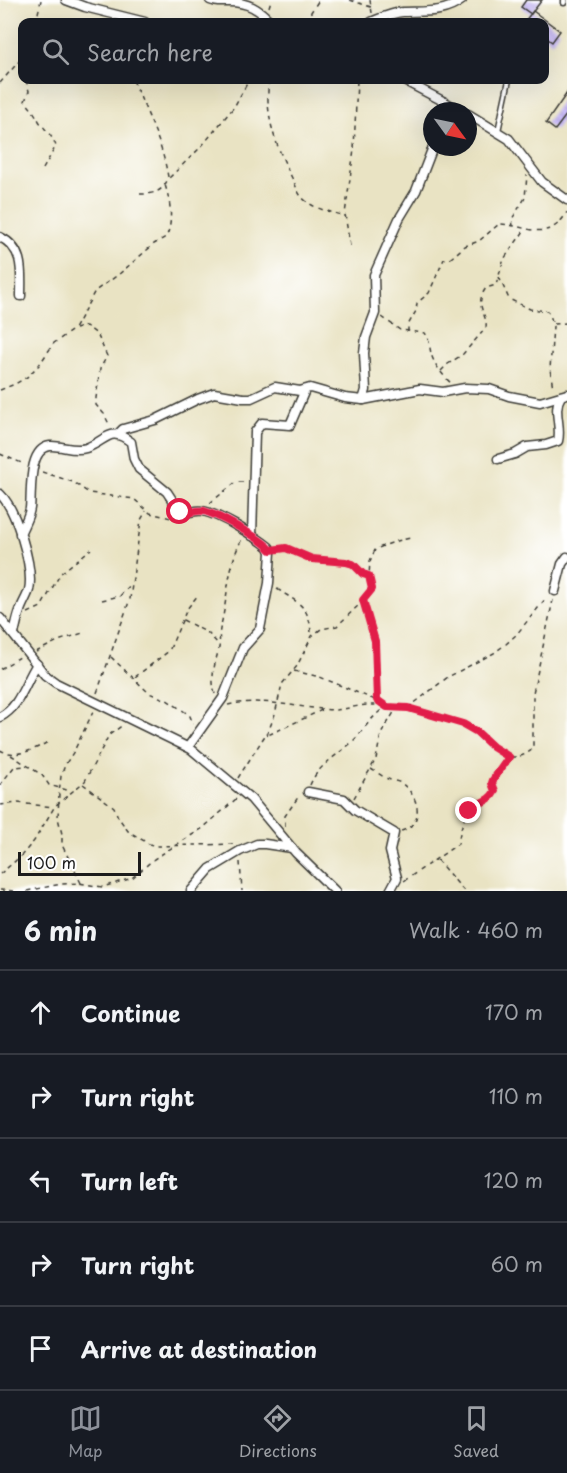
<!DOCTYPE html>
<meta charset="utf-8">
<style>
:root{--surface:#171b24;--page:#20242c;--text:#f1f3f6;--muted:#9ea1a6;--line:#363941;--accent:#8c9099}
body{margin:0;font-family:"Playpen Sans",sans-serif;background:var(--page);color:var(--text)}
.compass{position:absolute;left:423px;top:102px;width:54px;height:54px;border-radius:50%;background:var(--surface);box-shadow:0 6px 24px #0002;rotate:123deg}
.scale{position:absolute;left:18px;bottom:15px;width:123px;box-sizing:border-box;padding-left:6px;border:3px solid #1c1c1c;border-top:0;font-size:16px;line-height:21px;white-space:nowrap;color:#1c1c1c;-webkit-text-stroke:4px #fff;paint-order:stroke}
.stop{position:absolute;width:18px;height:18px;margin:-14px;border:4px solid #e11d48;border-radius:50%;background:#fff}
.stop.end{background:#e11d48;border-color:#fff;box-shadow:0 2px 6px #0008}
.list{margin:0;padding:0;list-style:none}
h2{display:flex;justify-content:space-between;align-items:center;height:78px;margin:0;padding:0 24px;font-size:26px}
h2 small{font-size:20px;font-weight:400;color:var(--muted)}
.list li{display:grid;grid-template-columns:39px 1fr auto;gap:18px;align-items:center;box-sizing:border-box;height:84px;padding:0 24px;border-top:2px solid var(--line)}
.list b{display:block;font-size:22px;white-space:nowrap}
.list em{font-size:20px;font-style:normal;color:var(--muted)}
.icon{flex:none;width:33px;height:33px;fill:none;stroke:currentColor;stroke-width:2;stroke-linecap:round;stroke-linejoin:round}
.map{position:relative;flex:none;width:567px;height:891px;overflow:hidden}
.search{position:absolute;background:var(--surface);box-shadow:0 6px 24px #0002;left:18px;right:18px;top:18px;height:66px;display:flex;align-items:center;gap:15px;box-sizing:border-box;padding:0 21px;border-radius:12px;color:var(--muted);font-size:22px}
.sheet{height:498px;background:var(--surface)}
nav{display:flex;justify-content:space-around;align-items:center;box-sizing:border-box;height:84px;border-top:2px solid var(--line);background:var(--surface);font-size:16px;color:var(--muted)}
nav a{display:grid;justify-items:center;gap:3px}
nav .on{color:var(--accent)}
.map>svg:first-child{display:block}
.building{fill:url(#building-back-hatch)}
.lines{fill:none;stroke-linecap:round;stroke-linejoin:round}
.lane-casing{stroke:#3b3a35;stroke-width:7}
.street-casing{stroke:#3b3a35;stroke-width:11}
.path{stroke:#3b3a35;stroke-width:1.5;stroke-dasharray:4.5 4.5;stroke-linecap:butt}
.lane{stroke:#fff;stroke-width:4}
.street{stroke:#fff;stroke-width:8}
.route{stroke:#e11d48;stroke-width:8}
</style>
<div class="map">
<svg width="567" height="891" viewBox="0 0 567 891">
<defs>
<pattern id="building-back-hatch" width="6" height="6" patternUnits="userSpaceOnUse" patternTransform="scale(1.5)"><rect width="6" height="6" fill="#c3b3f6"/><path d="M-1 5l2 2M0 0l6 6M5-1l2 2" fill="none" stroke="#a799d2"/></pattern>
</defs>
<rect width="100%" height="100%" fill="#fff"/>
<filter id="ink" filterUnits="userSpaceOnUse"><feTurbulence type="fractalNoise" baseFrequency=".0167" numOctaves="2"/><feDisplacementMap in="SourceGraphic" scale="12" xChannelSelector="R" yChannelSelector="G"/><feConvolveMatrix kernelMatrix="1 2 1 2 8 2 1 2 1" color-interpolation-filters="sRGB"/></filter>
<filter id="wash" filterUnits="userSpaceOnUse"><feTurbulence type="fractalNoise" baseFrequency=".008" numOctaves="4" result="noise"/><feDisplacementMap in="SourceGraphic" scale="24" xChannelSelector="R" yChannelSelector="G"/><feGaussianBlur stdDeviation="1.35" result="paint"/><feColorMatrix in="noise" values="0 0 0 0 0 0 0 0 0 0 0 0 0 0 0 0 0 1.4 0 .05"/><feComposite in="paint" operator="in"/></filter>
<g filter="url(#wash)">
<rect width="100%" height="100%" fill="#e9e3c3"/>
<g id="blocks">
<g class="building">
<path d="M526,0H542L531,14L521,7Z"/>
<path d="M533,11L560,31L552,42L544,36V22H524Z"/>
<path d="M567,93V114L555,130L546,123Z"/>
</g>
</g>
</g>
<g filter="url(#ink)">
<use href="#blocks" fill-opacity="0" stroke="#3b3a35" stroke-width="1.5"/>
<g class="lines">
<defs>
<g id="lane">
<path d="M564,0V3"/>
<path d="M498,131L509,80"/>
</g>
<g id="street">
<path d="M66,0L85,7L145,22"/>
<path d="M210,0C217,3 222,2 229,2C248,2 259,9 271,22"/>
<path d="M371,22C381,18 391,13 403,12C424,11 444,14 462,0"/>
<path d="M403,80L462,111"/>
<path d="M468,114L509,139L542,182L567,200"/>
<path d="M0,237C25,249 21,273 21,296"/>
<path d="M363,400L420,389L443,392L465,388L489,389L509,396L540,402L567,394"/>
<path d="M118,434L123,429L155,420L198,399L214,393L243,398H251L275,387L300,391L310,388L345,398L363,400L366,390L364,353L366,337L375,313L374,275L399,219L416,191L433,147"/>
<path d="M498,459L515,454L527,447L546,445L558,441C562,426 552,410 561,396"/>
<path d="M0,494C16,509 34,568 29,590C27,597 22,604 20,611C17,619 16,626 14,634"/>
<path d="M20,534C23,526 29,517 30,508C32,494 27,449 50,446C62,445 73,452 86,448C107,441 109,425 131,442L134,459L139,469L167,492L180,512C188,515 195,509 203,511C221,515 255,536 269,547L271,552L269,583L260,629L243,648L223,698L188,747"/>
<path d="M252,536L255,432L262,423L290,425L305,390"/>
<path d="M555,591L562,564L567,557"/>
<path d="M0,618L45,675L56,683L191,749L251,799L296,853L335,891"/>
<path d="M0,717C20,707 25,682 37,664"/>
<path d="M308,792L344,799L355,810L394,833L390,851L397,878L390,891"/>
<path d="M191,891L210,869L240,851L257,844H265L292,848"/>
</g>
</defs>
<use href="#lane" class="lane-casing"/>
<use href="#street" class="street-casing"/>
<g class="path">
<path d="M350,0L371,7"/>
<path d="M370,0L372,13"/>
<path d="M269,7L271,0"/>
<path d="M36,22L41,0"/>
<path d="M309,22L311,12L319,0"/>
<path d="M22,60V71"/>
<path d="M26,80L29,91L25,101C31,108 35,113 39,121C45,130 52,135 56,146L43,169"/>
<path d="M133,80C146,112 162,141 168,177"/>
<path d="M269,80C264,118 277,148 294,182C297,189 299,196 306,201C317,210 332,212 345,216"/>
<path d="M0,83L22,58"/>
<path d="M140,194C154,194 162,192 168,179L201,147L234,107L249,80"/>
<path d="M513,226L512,219L525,198L527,175"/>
<path d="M350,246L345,214L354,150L357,80"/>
<path d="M499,277L509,299L530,309L547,311L550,314L553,326L550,369L553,388"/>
<path d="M382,317L400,330L425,333C430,340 429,345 431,353C433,363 443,376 451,383"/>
<path d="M554,324L567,323"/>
<path d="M75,329L86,326L97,334L107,356L100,369L96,398V405L104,414L110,426"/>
<path d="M408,332V325L416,311L417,303L429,293L444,259L451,258L465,246L479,241L499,224C525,224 548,245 567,212"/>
<path d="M441,371L448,364L463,354L486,328C488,313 473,306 486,288L496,285L504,259L524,231"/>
<path d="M0,390L15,384L27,377L39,365L54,343L74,329L95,291L118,275L154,244L166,237C174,222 170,200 165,185"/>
<path d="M0,454L24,464"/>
<path d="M42,472L73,482L89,493L134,499L150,513L175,519"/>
<path d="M210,503L236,482H246"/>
<path d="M278,549C295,546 299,556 314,560C326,562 340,558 352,564C358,567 361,572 367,575"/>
<path d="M277,589C299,603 310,607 311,634"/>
<path d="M102,600L120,596L132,583"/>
<path d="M364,602L376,641L377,701"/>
<path d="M28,613L41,607L61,573L91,549"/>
<path d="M183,620L208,633L218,644"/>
<path d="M36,652L58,641L83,633"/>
<path d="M111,657L149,693L167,700L185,712L190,716L193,724"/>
<path d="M0,669L20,657"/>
<path d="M294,671L320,677L380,702L386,706"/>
<path d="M135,677L169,651L187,609L198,595"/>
<path d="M97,693L130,599L141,520L146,511"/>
<path d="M215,694C210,677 215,664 219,648C220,642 219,635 220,629C228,600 227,566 242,539"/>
<path d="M228,705C263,697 298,708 333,710C344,710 357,705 369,705C393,704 456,717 475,731C493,744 507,770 533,749V693L553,600"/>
<path d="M408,708L448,677L494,653L506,644L516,635L547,597"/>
<path d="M267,735L275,714L282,684L297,666L312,636L321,629L337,626L362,602L371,591L372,585L369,576L370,561L375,550C383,545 402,539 412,538"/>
<path d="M0,750C17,759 35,749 50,741"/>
<path d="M11,755L42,775L49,785L70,791"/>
<path d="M371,769C376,772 382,776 388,779C392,781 397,781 401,783C419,795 426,824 401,831"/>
<path d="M238,778L264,737L324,709"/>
<path d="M83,784L114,807L118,817L128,831L149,844L158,846L235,844"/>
<path d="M0,785L14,767L26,766"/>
<path d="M310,785C319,763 340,755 356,738C365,727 373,716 385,707"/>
<path d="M354,798L376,759L381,734L396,709"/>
<path d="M0,805L18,803L53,807"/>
<path d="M285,826V816L299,796"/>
<path d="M437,860L464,891"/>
<path d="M240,862L242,891"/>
<path d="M0,874L20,857L34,841L55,806L85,781L109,735L123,725"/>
<path d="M404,881L458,844C460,832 462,819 471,809C477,802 496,801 495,789C494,786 493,783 493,780L509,757"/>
<path d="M81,883L62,845V834L58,818L59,793L61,776L65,765L74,751L94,710"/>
<path d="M0,890L15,891"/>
<path d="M27,891L61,884L79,883L103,887L132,878L154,859L203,828L236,799"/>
</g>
<use href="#lane" class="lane"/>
<use href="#street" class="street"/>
</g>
</g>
<g class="lines" filter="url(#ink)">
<path class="route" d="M180,512C189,515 195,509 204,511C218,515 263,539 271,550L286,548L312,559L346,562L353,564L363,574L369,576L372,589L363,600L375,641L377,700L387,707L408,708L463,724L477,732L493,747L509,757L493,780L492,783L495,791C489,803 477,802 469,811"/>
</g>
</svg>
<svg class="compass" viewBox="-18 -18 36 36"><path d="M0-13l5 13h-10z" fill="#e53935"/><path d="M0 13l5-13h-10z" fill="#9ea1a6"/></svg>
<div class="scale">100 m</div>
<div class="stop" style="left:180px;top:512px"></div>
<div class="stop end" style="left:469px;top:811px"></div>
<div class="search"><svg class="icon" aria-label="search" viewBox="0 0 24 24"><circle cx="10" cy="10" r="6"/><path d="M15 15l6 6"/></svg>Search here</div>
</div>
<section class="sheet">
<h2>6 min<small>Walk · 460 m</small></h2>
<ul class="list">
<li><svg class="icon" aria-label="ahead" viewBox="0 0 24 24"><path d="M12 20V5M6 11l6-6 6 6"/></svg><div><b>Continue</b></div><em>170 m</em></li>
<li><svg class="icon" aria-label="right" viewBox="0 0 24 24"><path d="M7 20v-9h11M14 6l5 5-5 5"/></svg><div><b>Turn right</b></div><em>110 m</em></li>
<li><svg class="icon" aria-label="left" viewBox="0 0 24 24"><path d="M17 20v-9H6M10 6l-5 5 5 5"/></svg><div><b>Turn left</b></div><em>120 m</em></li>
<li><svg class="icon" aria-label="right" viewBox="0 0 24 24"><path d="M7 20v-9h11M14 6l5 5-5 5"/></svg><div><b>Turn right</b></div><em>60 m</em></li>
<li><svg class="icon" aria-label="arrive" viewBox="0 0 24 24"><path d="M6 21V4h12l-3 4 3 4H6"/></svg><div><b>Arrive at destination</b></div></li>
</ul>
</section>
<nav>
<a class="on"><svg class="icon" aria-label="map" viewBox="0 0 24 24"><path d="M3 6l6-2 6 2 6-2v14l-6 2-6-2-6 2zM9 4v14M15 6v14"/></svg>Map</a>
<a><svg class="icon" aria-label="directions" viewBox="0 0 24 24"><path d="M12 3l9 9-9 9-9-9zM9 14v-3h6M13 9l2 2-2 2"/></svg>Directions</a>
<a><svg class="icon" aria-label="saved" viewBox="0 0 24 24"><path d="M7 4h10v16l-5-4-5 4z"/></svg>Saved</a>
</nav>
